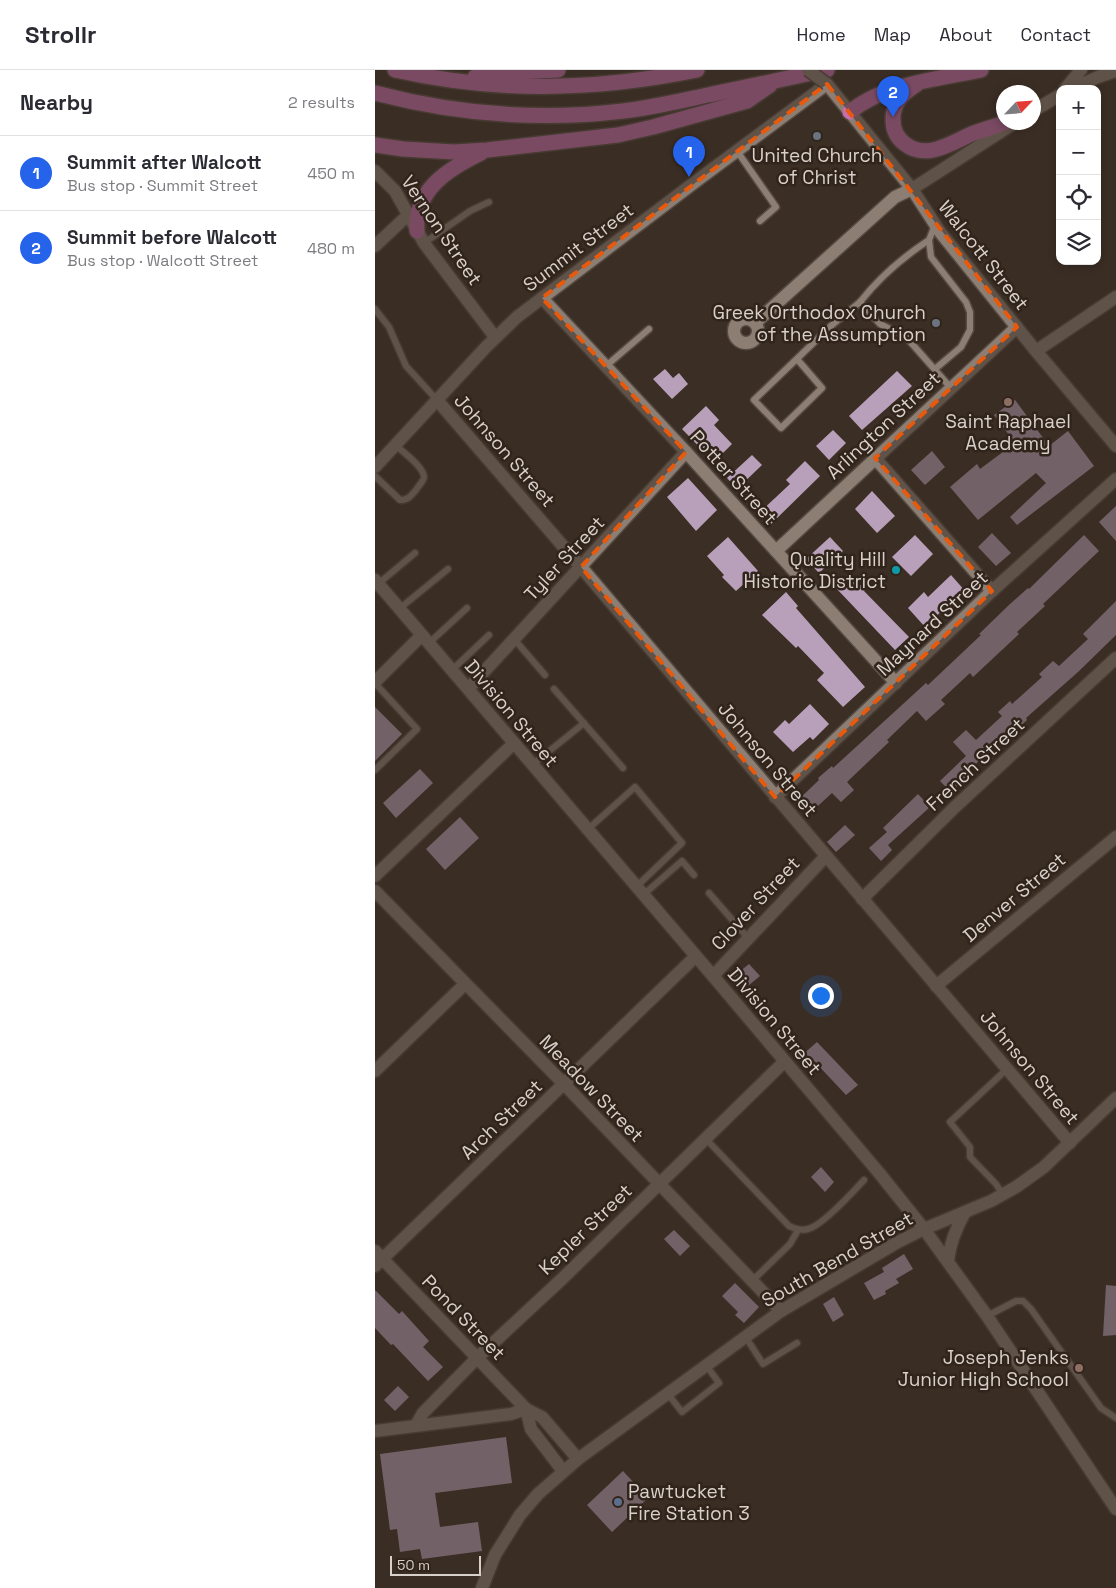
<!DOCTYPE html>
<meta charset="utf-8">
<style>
:root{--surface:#fff;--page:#f2f2f3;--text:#2b2b33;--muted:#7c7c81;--line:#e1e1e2;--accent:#2563eb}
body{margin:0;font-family:"Space Grotesk",sans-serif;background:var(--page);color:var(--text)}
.controls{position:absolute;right:15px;top:15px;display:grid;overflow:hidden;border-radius:10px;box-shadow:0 2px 8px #0003}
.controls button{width:45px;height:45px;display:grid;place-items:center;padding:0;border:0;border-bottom:1px solid var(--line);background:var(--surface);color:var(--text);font:25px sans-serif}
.compass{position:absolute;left:621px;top:15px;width:45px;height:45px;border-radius:50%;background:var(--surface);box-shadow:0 2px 8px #0003;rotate:64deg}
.scale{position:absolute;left:15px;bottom:12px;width:91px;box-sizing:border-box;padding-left:5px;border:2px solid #d8d0ca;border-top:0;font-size:14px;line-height:18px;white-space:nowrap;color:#d8d0ca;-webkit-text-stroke:4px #31241b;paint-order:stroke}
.you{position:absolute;left:445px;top:925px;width:18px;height:18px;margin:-12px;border:4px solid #fff;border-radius:50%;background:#1a73e8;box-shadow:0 0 0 8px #1a73e833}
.badge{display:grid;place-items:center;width:32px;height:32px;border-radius:50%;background:var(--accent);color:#fff;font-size:16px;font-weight:700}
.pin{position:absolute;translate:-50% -41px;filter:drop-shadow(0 1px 2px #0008)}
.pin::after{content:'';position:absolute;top:26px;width:18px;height:15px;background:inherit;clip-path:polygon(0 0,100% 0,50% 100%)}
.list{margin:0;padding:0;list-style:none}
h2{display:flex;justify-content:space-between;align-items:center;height:65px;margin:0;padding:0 20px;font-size:21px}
h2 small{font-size:16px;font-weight:400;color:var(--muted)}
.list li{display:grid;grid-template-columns:32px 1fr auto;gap:15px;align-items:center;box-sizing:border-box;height:75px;padding:0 20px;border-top:1px solid var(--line)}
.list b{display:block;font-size:19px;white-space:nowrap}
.list p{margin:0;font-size:16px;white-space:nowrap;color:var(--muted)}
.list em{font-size:16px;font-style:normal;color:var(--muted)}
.icon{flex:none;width:28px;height:28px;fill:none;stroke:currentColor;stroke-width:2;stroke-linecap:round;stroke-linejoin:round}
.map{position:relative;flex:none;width:741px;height:1518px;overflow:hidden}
header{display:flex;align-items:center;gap:30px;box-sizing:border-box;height:70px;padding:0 25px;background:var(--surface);border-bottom:1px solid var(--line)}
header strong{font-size:24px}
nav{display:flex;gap:28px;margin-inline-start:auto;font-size:18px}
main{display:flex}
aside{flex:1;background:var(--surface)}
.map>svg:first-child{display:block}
.building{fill:#b9a0ba}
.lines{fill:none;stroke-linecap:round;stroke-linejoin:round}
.service-casing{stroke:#554a42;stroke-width:9}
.minor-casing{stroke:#554a42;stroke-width:15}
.tertiary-casing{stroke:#554a42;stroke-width:15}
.secondary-casing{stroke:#554a42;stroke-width:15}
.motorway-casing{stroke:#554a42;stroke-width:18}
.service{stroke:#8d7e73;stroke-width:6}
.minor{stroke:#8d7e73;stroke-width:12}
.tertiary{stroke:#8d7e73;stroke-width:12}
.secondary{stroke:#8d7e73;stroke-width:12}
.motorway{stroke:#c86dae;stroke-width:15}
.secondary-bridge-casing{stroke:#554a42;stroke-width:15;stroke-linecap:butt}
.secondary-bridge{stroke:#8d7e73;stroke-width:12}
.marked{fill:none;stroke:#e8590c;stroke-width:4;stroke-dasharray:10 6;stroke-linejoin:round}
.worship-dot{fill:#6b7280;stroke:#31241b;stroke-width:2}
.education-dot{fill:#8d6e63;stroke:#31241b;stroke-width:2}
.culture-dot{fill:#0f9aa8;stroke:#31241b;stroke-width:2}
.service-dot{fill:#5c6f8a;stroke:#31241b;stroke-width:2}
.labels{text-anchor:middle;stroke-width:5;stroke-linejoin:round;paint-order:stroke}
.poi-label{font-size:19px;fill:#d8d0ca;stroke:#31241b;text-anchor:end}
.street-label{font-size:19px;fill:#d8d0ca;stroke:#31241b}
</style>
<header>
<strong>Strollr</strong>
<nav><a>Home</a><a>Map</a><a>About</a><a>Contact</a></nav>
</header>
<main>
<aside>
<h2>Nearby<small>2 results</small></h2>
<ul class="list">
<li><span class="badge">1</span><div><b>Summit after Walcott</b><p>Bus stop · Summit Street</p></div><em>450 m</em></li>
<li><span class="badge">2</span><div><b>Summit before Walcott</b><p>Bus stop · Walcott Street</p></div><em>480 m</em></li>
</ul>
</aside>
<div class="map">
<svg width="741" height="1518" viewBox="0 0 741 1518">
<rect width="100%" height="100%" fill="#3b2e25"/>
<g class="building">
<path d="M290,299L298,308L304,303L313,314L297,329L278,309Z"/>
<path d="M522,301L537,316L487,360L474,346Z"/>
<path d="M640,330L674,376L693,361L719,396L642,455L635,447L671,413L661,403L603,450L575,417L602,394L605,399L640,373L619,345Z"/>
<path d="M331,336L344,350L339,355L357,374L339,392L307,359Z"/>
<path d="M458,360L471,373L454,390L441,376Z"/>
<path d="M557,381L570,397L550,415L536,400Z"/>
<path d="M377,385L387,395L362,419L352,408Z"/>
<path d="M430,391L445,406L395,455L384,443L415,414L411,410Z"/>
<path d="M313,408L342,440L321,461L292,427Z"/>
<path d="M497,421L520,446L502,463L480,439Z"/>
<path d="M741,436V471L724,452Z"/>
<path d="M617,463L636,483L621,496L603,477Z"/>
<path d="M540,465L558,484L536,506L517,487Z"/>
<path d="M709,465L724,481L668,534L670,536L642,562L644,564L598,607L595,603L566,630L570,634L551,651L542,641L512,670L514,672L472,712L479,720L466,732L457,723L433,745L421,732L444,710L443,708L457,696L458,698L551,613L553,615L606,565L604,564L635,534L653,518L654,519Z"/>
<path d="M353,467L383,501L361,521L347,507L349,505L332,486Z"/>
<path d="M455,467L468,481L444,503L431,489Z"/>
<path d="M474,503L490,520L489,521L534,567L520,580L460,517Z"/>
<path d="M576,505L591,522L575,537L573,535L550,557L533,538L549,522L553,527Z"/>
<path d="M411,522L423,536L421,538L490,617L468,637L442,610L449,603L423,576L421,578L387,545Z"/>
<path d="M741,531V565L703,602L651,648L652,650L641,660L638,657L612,682L613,683L594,700L597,703L576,722L565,711L591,686L578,672L591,660L601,670L627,646L623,642L635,631L637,634L667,607L664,604L678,591L684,596L713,569L708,564Z"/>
<path d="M435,634L454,654L438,670L435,667L418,682L398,662L410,650L414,654Z"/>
<path d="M0,637L27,664L0,691Z"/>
<path d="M45,699L58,713L21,748L8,733Z"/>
<path d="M543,724L555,737L513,775L517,780L506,791L494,778L512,762L508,758Z"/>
<path d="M85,747L104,768L70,800L51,779Z"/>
<path d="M470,755L480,765L461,782L452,772Z"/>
<path d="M374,894L385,906L368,920L358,907Z"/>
<path d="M442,972L483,1015L471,1025L441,993L436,997L426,986Z"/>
<path d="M446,1097L459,1112L450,1122L436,1107Z"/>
<path d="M299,1160L315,1176L305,1186L289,1169Z"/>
<path d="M529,1184L538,1199L521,1209L524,1213L510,1221L511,1224L499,1230L489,1213L509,1202L507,1198Z"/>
<path d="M360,1213L384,1237L369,1253L360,1245L363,1242L347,1226Z"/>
<path d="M731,1215L741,1216V1265L728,1266Z"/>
<path d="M0,1220L24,1244L27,1241L54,1271L48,1277L68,1297L53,1311L18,1274L16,1275L0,1258Z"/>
<path d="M459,1227L469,1245L458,1252L448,1234Z"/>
<path d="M23,1316L34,1327L20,1341L9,1330Z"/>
<path d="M131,1367L137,1413L60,1423L65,1457L103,1452L107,1481L47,1489L45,1479L25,1482L22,1459L15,1460L5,1384Z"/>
<path d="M248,1401L273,1428L237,1462L212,1435Z"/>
</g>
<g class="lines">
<defs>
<g id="service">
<path d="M362,81L401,137L385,151"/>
<path d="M49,173L95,141L114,132"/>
<path d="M485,232C504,208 528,187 554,170"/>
<path d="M0,239L14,257L31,296L62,330"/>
<path d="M422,289L447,318L406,358L379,330L457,255L485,232L505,254L531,267L576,318"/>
<path d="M231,296L274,259"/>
<path d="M560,299L586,277L595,260V242L591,232L556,187L554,170L560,155"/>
<path d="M0,406L25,430C33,430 36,426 41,420C43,416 49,411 49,407C49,397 27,381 20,375"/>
<path d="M3,514L40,483"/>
<path d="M24,539L73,499"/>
<path d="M139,569L170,605"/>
<path d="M54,573L92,538"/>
<path d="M77,600L114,565"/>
<path d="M0,613L42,659L0,700"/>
<path d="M179,619L248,698"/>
<path d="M157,695L209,653"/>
<path d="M212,760L260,717L307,773L261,817"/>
<path d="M334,823L373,868"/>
<path d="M268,825L307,791L319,805"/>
<path d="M331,1069L414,1156C420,1159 426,1161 433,1159C447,1156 478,1122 489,1110"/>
<path d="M628,1125L621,1114L595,1087V1077L575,1052L632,999"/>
<path d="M377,1211L415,1174L423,1160"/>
<path d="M612,1246L641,1231H648L656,1239L726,1338L741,1348"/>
<path d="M370,1266L388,1294L422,1273"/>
<path d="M293,1324L307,1342L344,1313L331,1295"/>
</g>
<g id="minor">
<path d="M0,176L33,145"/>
<path d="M167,228L311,382L521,613"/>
<circle cx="371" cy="261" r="12"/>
<path d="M380,253L520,127L537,119"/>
<path d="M661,281L741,227"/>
<path d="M62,330L206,497L695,1073"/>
<path d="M500,388L617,521"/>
<path d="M401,481L642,257"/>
<path d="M0,612L47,565"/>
<path d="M94,618L311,382"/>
<path d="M400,727L617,521L741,409"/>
<path d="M0,806L138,674"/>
<path d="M0,821L189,1014L406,1241"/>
<path d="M487,829L580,737L741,588"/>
<path d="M338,906L451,786"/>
<path d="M561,916L741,767"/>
<path d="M0,1001L90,914"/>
<path d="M0,1196L320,887"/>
<path d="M41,1355L48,1343L103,1287L188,1208L409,992"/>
</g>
<g id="tertiary">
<path d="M537,119L565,162L661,281L741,376"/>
<path d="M0,1181L151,1339L167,1347L203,1389"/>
<path d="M151,1339L156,1359L188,1401"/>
<path d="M0,1361L136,1344L151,1339"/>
<path d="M107,1518L120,1485L145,1445L163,1424L203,1389L406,1241L521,1173L549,1159L616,1131L641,1117L669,1097L741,1028"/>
</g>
<g id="secondary">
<path d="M690,19L706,0"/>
<path d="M696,19L723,7L741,1"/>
<path d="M658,41L685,25"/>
<path d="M0,101L20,121L49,173L120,267"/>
<path d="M0,397L111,277L142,247L324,109L452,14L537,119L641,52"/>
<path d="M0,510L338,906L505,1104L549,1159L612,1246L741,1439"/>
<path d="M573,1191C575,1172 581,1158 590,1142"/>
</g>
<g id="motorway">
<path d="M20,0C121,23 221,21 322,0"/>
<path d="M100,7L141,2L183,0"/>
<path d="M542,14C529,22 517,33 518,50C518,60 522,68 530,74C552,91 577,72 599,63C610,59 621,56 632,52"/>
<path d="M0,23C80,44 165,51 248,41C276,38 305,31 333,25C373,17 412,8 452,0"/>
<path d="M475,42C508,14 564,9 606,0"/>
<path d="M0,75L28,79L79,82L112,80L243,65L278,57L372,31L395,15"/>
<path d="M42,161C39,120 73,99 106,83"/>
</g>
</defs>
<use href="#service" class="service-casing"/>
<use href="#minor" class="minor-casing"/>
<use href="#tertiary" class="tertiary-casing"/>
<use href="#secondary" class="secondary-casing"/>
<use href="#motorway" class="motorway-casing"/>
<use href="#service" class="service"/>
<use href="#minor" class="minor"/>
<use href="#tertiary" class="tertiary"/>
<use href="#secondary" class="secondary"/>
<use href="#motorway" class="motorway"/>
<defs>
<path id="secondary-bridge" d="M433,0L452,14"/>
</defs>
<use href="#secondary-bridge" class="secondary-bridge-casing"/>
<use href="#secondary-bridge" class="secondary-bridge"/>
</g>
<path d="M0 0H741V1518H0ZM452,14L642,257L500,388L617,521L400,727L206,497L311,382L167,228Z" fill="#3b2e25" fill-opacity=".55" fill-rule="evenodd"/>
<path class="marked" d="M452,14L642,257L500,388L617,521L400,727L206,497L311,382L167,228Z"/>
<g class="worship-dot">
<circle cx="442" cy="66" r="5"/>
<circle cx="561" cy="253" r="5"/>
</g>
<g class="education-dot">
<circle cx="633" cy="332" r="5"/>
<circle cx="704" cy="1298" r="5"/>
</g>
<circle class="culture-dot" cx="521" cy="500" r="5"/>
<circle class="service-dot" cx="243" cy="1432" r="5"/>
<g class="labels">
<g class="poi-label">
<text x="442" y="92" text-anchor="middle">United Church<tspan x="442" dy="22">of Christ</tspan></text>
<text x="551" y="249">Greek Orthodox Church<tspan x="551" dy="22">of the Assumption</tspan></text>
<text x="633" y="358" text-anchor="middle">Saint Raphael<tspan x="633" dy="22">Academy</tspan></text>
<text x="511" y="496">Quality Hill<tspan x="511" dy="22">Historic District</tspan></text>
<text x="694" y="1294">Joseph Jenks<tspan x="694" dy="22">Junior High School</tspan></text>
<text x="253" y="1428" text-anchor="start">Pawtucket<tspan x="253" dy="22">Fire Station 3</tspan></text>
</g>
<g class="street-label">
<text transform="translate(67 160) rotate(56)" y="7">Vernon Street</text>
<text transform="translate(203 177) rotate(-37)" y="7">Summit Street</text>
<text transform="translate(609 185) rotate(52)" y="7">Walcott Street</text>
<text transform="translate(508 355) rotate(-43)" y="7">Arlington Street</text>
<text transform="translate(130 380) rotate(49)" y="7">Johnson Street</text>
<text transform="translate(359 407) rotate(48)" y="7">Potter Street</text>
<text transform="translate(189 488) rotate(-47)" y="7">Tyler Street</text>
<text transform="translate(557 553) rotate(-43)" y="7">Maynard Street</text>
<text transform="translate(137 643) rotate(50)" y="7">Division Street</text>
<text transform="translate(393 689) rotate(50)" y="7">Johnson Street</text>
<text transform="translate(600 694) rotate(-43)" y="7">French Street</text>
<text transform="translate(639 827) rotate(-40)" y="7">Denver Street</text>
<text transform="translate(380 833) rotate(-47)" y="7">Clover Street</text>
<text transform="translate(400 951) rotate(50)" y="7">Division Street</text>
<text transform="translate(655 997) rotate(50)" y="7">Johnson Street</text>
<text transform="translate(217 1018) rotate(46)" y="7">Meadow Street</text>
<text transform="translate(126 1049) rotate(-44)" y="7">Arch Street</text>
<text transform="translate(210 1159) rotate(-44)" y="7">Kepler Street</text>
<text transform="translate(462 1189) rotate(-30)" y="7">South Bend Street</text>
<text transform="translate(89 1247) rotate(46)" y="7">Pond Street</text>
</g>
</g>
</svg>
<div class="controls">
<button>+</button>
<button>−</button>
<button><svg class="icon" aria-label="locate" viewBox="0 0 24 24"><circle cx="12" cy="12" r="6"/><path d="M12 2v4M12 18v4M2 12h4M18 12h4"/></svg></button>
<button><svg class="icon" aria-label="layers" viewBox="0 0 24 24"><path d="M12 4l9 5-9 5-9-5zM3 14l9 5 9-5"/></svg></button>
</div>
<svg class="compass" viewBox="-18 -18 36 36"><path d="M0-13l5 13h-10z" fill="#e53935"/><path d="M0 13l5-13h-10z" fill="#7c7c81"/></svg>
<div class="scale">50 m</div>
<div class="you"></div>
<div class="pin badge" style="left:314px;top:107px">1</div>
<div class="pin badge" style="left:518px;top:47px">2</div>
</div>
</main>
